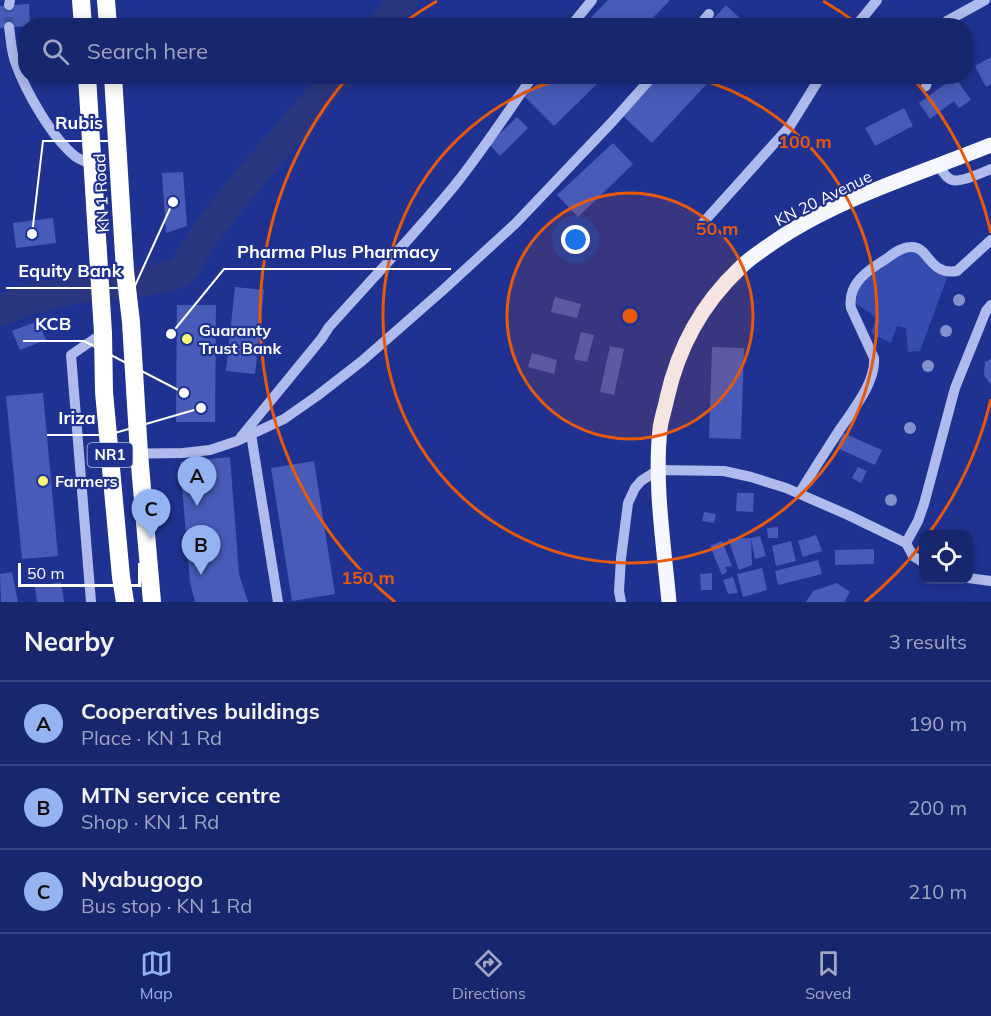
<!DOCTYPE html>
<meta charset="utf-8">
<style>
:root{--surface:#18266d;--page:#212e72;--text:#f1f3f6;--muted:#9fa5c2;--line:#364380;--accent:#95b2f1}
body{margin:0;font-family:Mulish,sans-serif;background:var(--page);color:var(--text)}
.controls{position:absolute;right:18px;bottom:18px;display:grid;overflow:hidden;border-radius:12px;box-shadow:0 3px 15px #0003}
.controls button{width:54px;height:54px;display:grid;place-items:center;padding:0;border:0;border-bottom:2px solid var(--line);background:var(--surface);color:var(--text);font:30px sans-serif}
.scale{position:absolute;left:18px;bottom:15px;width:123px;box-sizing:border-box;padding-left:6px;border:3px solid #fff;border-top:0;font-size:16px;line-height:21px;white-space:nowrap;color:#fff;-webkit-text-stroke:4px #203291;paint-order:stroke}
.you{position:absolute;left:576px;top:240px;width:21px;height:21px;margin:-15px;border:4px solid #fff;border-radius:50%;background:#1a73e8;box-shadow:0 0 0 9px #1a73e833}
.badge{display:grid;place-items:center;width:39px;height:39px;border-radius:50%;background:var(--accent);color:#111;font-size:20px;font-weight:700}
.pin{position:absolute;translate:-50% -50px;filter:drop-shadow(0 2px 3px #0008)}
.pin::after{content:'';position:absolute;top:32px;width:21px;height:18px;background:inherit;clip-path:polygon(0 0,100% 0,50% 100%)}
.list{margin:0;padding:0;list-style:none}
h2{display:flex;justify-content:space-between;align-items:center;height:78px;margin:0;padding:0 24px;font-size:26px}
h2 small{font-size:20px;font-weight:400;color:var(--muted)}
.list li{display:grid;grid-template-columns:39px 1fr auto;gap:18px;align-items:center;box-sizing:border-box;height:84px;padding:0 24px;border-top:2px solid var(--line)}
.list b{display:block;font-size:22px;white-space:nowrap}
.list p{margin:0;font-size:20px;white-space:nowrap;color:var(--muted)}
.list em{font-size:20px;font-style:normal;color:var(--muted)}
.icon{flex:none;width:33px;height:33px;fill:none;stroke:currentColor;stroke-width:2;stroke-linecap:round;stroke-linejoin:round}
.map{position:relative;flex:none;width:991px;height:602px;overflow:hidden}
.search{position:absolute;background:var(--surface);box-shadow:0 3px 15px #0003;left:18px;right:18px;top:18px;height:66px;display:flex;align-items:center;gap:15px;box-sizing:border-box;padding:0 21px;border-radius:24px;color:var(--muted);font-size:22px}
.sheet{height:330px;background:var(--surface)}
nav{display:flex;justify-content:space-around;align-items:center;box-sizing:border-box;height:84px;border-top:2px solid var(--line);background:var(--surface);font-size:16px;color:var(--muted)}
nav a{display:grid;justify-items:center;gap:3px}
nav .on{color:var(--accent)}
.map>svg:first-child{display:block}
.green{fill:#374cb0}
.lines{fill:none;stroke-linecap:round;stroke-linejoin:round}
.river{stroke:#2a3780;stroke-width:30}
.building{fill:#485bb8}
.minor-tunnel{stroke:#4151a2;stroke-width:10;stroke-dasharray:10 5;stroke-linecap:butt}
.minor{stroke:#b0bbed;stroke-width:10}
.major{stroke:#f7f8ff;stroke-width:15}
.highway{stroke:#fff;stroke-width:18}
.tree{fill:#8490cb}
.ring{fill:none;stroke:#e8590c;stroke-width:3}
.poi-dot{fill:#fbf971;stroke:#203291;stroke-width:2}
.labels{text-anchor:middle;stroke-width:4.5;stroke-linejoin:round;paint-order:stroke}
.shield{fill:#203291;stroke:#bcc2de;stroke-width:1.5}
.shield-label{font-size:15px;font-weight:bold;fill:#fff}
.street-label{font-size:16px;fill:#fff;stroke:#203291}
.poi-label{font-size:16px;font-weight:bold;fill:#fff;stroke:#203291;text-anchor:start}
.centre{fill:#e8590c;stroke:#203291;stroke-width:3}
.ring-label{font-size:18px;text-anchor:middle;font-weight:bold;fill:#e8590c;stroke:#203291;stroke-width:4.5;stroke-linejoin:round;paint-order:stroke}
.leader{fill:none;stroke:#fff;stroke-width:2}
.callout-dot{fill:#fff;stroke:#203291;stroke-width:2}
.callout-label{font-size:18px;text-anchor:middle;font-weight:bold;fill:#fff;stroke:#203291;stroke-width:4.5;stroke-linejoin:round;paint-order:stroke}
</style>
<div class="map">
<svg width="991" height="602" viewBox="0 0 991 602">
<rect width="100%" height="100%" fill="#203291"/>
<path class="green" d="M913,250L948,275L920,351L908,352L906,328L897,326L891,343L871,333L876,319L871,313L854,303L858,286L902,252Z"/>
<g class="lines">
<g class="river">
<path d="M381,26L403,0"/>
<path d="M0,311L24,301L79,288L143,281L178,274L185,267L205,234L241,188L337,76"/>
</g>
</g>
<g class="building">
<path d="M608,0H670L645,26H583Z"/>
<path d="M29,4L30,26L0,28V6Z"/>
<path d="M726,5L748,26H707Z"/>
<path d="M991,57V84L986,87L975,66Z"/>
<path d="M545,76H590L597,84L554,126L524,96Z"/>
<path d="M660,76H714L652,143L623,116Z"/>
<path d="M955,77L971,100L959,108L954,101L930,119L919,103Z"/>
<path d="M904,108L913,126L875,146L865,128Z"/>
<path d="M517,117L528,128L500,156L489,144Z"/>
<path d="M613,143L633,164L578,217L557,195Z"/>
<path d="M183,172L187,226L166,233L162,173Z"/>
<path d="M53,218L56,243L16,248L13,223Z"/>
<path d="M235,287L264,290L255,374L226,371Z"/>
<path d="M555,297L581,304L577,318L551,312Z"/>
<path d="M177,305H216L215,422H176Z"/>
<path d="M38,321L46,340L20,350L12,331Z"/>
<path d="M581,332L594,335L587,362L574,359Z"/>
<path d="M610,346L624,349L614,395L600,392Z"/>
<path d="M712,347L744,348L741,439L709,438Z"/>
<path d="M532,353L557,360L554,374L528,367Z"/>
<path d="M991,359V385L984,375L985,362Z"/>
<path d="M43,393L58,556L22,559L6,396Z"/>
<path d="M843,433L882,450L875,465L837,448Z"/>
<path d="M230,457L239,574L248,602H195L190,582L180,462Z"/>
<path d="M314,461L335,594L292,601L271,468Z"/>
<path d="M858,467L867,471L861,483L852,478Z"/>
<path d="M737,493H754L753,512L736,511Z"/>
<path d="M704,512L716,514L714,523L702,521Z"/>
<path d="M778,527V538H768L767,528Z"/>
<path d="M816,535L822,551L803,557L798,541Z"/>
<path d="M760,536L766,556L755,559L751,538L752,565L739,570L728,539L751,538Z"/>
<path d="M722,541L732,566L725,567L727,572L722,575L710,546Z"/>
<path d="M791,541L796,561L776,566L772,546Z"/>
<path d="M874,549V564L835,565V550Z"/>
<path d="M818,560L822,574L778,585L775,571Z"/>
<path d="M762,568L767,590L743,597L737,574Z"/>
<path d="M12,572L18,602H1L0,574Z"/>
<path d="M712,573V590H701L700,574Z"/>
<path d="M733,577L738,593L728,594L723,580Z"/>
<path d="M61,582L64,602H37L35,587Z"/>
<path d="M837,583L850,592L844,602H806L813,591Z"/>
</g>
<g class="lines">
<path class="minor-tunnel" d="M9,27V5"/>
<g class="minor">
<path d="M9,5L10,0"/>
<path d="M571,26L592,0"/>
<path d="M699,26L709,14"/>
<path d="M856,26L877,0"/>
<path d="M944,26L947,21L985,0"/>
<path d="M9,27C11,39 11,53 16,64C26,92 52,138 76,157C81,160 87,162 92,165"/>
<path d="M926,86L928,76"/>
<path d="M939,166C942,171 946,178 952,180C961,183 983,172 991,169"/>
<path d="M701,225L790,126L821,76"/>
<path d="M251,434L278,602"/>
<path d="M241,437L322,338L329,327C371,280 415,234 455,185C483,150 507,113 533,76"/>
<path d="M110,454L183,453L210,450L237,441L284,419L317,396L362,361L443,290L516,223L612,122L653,76"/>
<path d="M799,494C812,472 826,451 840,429C853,410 876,382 874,358L851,308C847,284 868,270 886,259C893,254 901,247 911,247C929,246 929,276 957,271L991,240"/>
<path d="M906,543L918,521L924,504L955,388L986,311L991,305"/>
<path d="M968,578L991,581"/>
<path d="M91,602L71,355L103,333"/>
<path d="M621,602L619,591L621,558L628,503L635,488L641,481L658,470L724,471L751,477L786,488L848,515L906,543L913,556L924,563"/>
</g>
<path class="major" d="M669,602C664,547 654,484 660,429C661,419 665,409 667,398C678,349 702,304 739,269C748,259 760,252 771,244C835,199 919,174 991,145"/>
<g class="highway">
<path d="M81,0L83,26"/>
<path d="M106,0L108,26"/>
<path d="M87,76L103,333L104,392L121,577L125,602"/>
<path d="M113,76L125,271L131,322L139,454L152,602"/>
</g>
</g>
<g class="tree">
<circle cx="959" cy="300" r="6"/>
<circle cx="946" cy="331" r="6"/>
<circle cx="928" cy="366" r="6"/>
<circle cx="910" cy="428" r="6"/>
<circle cx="891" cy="500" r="6"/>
</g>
<circle cx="630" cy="316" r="123" fill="#e8590c" fill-opacity=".12"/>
<g class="ring">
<circle cx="630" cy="316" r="123"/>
<path d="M692 77A247 247 0 1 1 568 77"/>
<path d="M991 399A370 370 0 0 1 929 533M922 544A370 370 0 0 1 865 602M395 602A370 370 0 0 1 347 78M402 24A370 370 0 0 1 437 1M823 1A370 370 0 0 1 858 24M913 78A370 370 0 0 1 991 233"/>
</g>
<g class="poi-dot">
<circle cx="187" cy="339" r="6"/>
<circle cx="43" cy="481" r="6"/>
</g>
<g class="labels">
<rect class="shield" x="87.5" y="443" width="45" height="24" rx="4.5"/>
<g class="shield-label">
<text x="110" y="460">NR1</text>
</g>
<g class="street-label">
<text transform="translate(101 193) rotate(-93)" y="6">KN 1 Road</text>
<text transform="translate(823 198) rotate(-26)" y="6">KN 20 Avenue</text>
</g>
<g class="poi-label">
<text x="199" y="336">Guaranty<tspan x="199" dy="18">Trust Bank</tspan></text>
<text x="55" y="487">Farmers</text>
</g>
</g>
<circle cx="630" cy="316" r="9" class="centre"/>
<g class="ring-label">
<text x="805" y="148">100 m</text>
<text x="717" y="235">50 m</text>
<text x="368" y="584">150 m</text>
</g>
<path class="leader" d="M32 234L43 141H115M171 334L224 269H451M173 202L134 288H6M184 393L84 341H23M201 408L108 435H47"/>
<g class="callout-dot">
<circle cx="32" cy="234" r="6"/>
<circle cx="171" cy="334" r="6"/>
<circle cx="173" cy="202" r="6"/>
<circle cx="184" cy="393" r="6"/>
<circle cx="201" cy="408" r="6"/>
</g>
<g class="callout-label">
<text x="79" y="129">Rubis</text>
<text x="338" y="258">Pharma Plus Pharmacy</text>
<text x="70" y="277">Equity Bank</text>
<text x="53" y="330">KCB</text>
<text x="77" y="424">Iriza</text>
</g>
</svg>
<div class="controls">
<button><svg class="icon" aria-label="locate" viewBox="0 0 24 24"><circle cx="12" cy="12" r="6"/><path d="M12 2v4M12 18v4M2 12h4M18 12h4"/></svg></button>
</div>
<div class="scale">50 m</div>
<div class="you"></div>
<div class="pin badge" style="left:197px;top:506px">A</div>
<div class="pin badge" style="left:201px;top:575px">B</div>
<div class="pin badge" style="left:151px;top:539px">C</div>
<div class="search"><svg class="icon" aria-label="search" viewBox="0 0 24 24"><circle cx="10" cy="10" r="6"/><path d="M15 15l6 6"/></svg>Search here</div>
</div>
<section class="sheet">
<h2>Nearby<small>3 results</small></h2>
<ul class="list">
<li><span class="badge">A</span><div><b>Cooperatives buildings</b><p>Place · KN 1 Rd</p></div><em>190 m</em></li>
<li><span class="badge">B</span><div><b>MTN service centre</b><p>Shop · KN 1 Rd</p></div><em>200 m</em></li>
<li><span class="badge">C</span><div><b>Nyabugogo</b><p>Bus stop · KN 1 Rd</p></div><em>210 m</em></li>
</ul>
</section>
<nav>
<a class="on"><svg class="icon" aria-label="map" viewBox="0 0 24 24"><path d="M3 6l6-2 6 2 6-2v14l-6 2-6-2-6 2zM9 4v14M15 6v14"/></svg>Map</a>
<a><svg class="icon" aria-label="directions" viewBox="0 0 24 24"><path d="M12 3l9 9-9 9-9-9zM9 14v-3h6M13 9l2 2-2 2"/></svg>Directions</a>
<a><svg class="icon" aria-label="saved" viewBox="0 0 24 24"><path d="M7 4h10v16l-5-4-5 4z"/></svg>Saved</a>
</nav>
